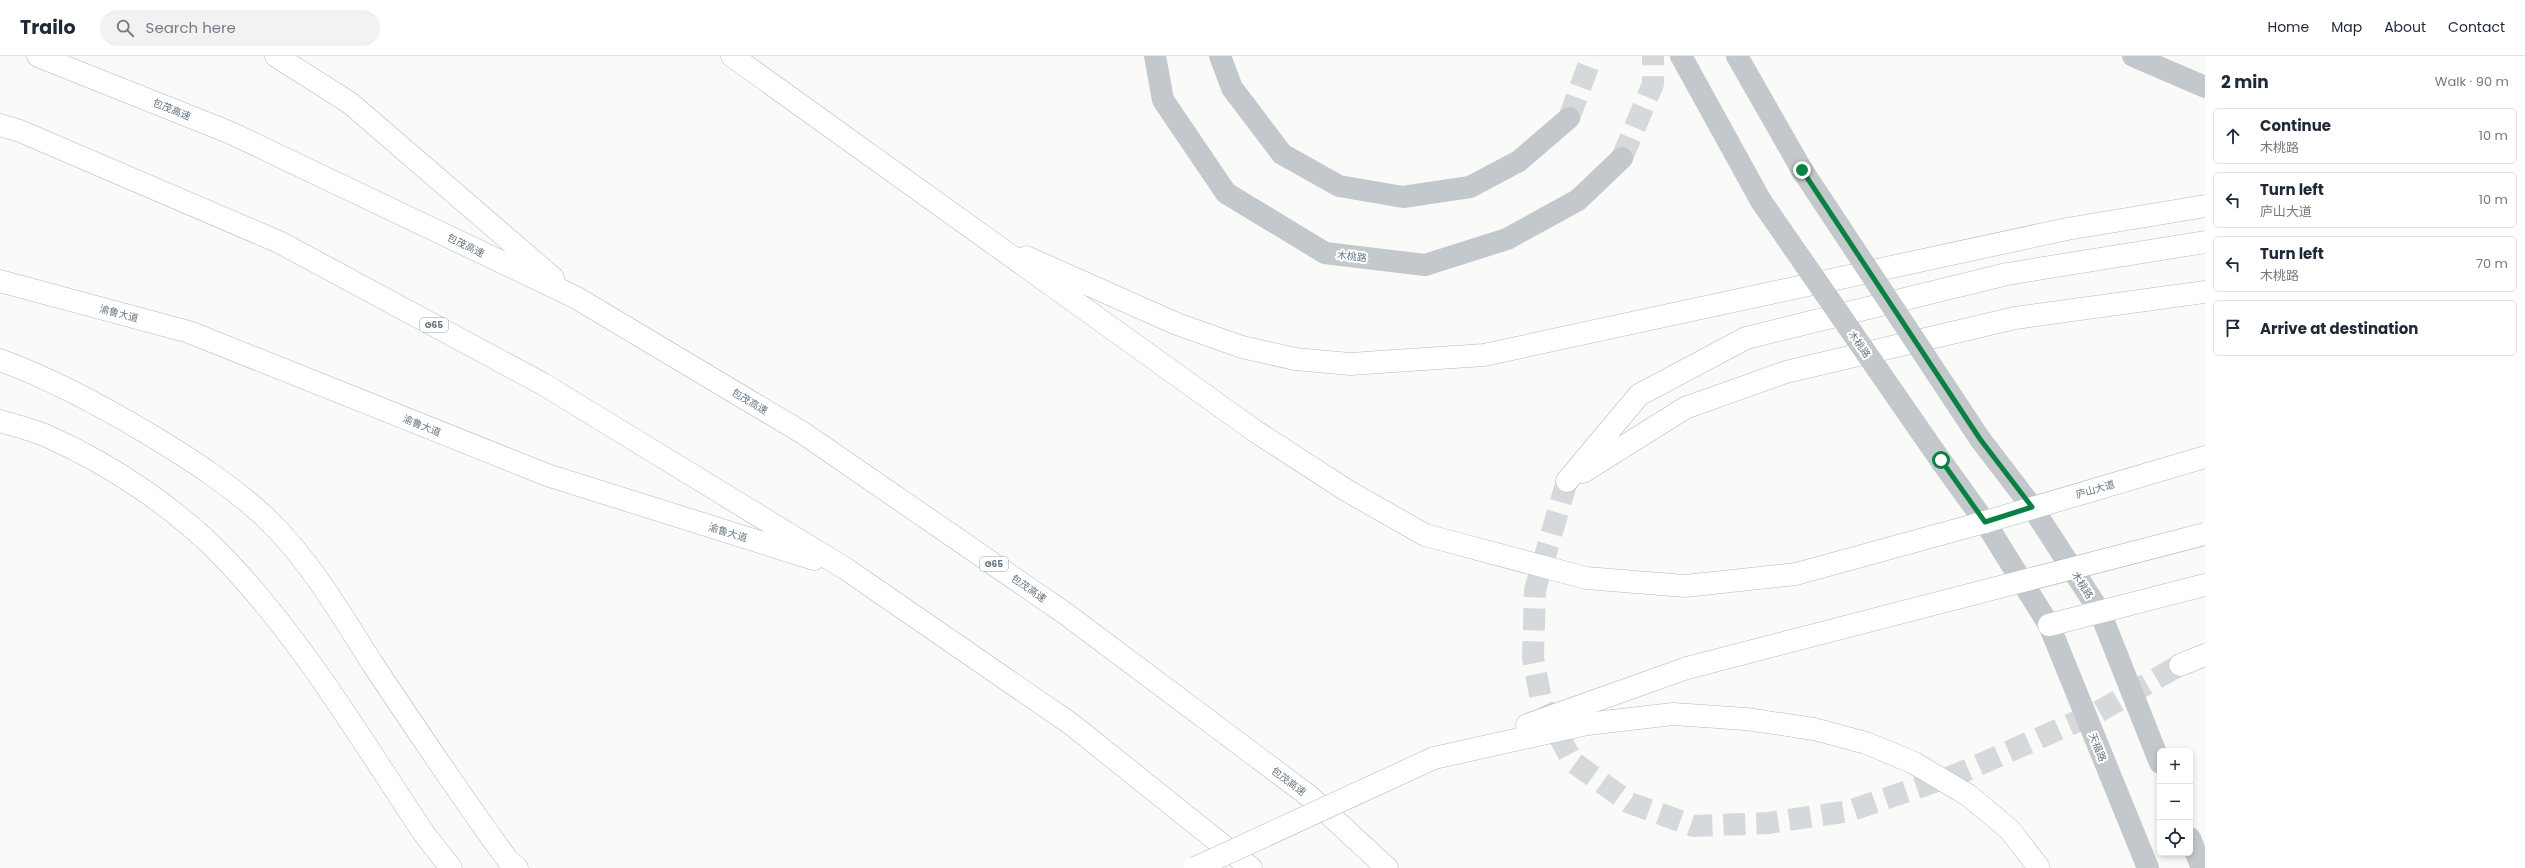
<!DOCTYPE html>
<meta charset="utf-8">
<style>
:root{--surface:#fff;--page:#f2f2f3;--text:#1f2937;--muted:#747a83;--line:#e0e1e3}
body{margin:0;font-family:Poppins,"Noto Sans SC",sans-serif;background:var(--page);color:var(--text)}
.controls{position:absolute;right:12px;bottom:12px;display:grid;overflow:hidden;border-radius:6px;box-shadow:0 2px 6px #0003}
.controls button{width:36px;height:36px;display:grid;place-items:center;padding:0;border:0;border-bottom:1px solid var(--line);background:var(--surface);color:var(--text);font:20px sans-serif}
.stop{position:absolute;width:12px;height:12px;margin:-9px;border:3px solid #0b8043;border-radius:50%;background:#fff}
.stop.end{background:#0b8043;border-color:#fff;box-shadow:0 1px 4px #0008}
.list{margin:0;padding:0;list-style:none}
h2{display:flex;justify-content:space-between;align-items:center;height:52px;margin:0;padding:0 16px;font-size:17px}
h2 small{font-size:13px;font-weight:400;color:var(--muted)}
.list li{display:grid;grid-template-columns:26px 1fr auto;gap:12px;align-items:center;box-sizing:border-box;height:56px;margin:0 8px 8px;padding:0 8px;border:1px solid var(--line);border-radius:6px}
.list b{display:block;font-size:15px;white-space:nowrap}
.list p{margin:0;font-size:13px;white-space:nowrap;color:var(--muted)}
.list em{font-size:13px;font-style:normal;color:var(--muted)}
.icon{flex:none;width:22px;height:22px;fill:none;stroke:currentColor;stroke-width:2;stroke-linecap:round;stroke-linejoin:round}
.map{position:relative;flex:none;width:2205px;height:812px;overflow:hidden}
header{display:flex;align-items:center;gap:24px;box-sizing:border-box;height:56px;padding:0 20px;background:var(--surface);border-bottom:1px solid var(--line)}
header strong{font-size:19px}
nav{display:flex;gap:22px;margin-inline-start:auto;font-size:14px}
.search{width:280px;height:36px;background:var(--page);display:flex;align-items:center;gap:10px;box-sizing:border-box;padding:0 14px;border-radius:22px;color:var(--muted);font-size:15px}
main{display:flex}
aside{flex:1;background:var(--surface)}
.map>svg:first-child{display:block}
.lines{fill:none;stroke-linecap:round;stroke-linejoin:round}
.minor-tunnel{stroke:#d5d9db;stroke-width:22;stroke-dasharray:22 11;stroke-linecap:butt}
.major-tunnel{stroke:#d5d9db;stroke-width:22;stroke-dasharray:22 11;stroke-linecap:butt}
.major-casing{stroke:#b5babe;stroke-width:23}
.highway-casing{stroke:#b4b9bd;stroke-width:23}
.minor{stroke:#c3c8cc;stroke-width:22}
.major{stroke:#fff;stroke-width:22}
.highway{stroke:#fff;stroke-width:22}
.highway-bridge-casing{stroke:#b4b9bd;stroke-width:23;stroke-linecap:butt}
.minor-bridge{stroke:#c3c8cc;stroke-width:22}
.highway-bridge{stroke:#fff;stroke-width:22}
.route{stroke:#0b8043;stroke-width:5}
.labels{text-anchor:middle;stroke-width:4;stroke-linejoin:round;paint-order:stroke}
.shield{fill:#fff;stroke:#939fa8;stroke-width:1}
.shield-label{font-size:9px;font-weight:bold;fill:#657683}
.street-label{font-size:10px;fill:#657683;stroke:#fff}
</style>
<header>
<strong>Trailo</strong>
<div class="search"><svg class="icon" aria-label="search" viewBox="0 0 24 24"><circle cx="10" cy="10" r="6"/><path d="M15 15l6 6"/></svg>Search here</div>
<nav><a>Home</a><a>Map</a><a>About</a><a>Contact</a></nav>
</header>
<main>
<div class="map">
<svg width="2205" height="812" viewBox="0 0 2205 812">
<rect width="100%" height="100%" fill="#fafaf8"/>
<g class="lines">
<g class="minor-tunnel">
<path d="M1569,62L1592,0"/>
<path d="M1622,102L1653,28V0"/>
</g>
<path class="major-tunnel" d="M1567,425L1535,534L1533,602L1542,649L1573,706L1630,747L1694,770L1768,767L1849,755L1958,718L2098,656L2180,609"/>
<defs>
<g id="major">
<path d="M1583,416L1685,352L1786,316L2015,262L2205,236"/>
<path d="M1567,425L1639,339L1746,282L2007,218L2205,186"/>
<path d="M1985,466L2205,401"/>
<path d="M2049,569L2205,529"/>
<path d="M2180,609L2205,599"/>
</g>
<g id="highway">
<path d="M38,0L231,77L575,241L803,377L1066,558L1309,740L1387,812"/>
<path d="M276,0L350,47L553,222"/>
<path d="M732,0L1255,375L1346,434L1425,479L1586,522L1685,530L1796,518L1985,466"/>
<path d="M0,69L20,75L279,186L543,328L846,513L1071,668L1251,812"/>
<path d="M1026,201L1177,268L1242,291L1295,303L1350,308L1484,299L2067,173L2205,150"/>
<path d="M0,225L189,276L547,419L814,503"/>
<path d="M0,304C52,323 100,349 147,377C190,403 233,430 269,465C310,505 341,558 372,607C416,673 460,739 507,803L517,812"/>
<path d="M0,365C16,370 34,374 49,381C112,409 179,454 226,504C304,586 362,685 425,779L451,812"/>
<path d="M1527,669L1687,612"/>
<path d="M1434,702L1587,668L1673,658L1746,663L1814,673L1866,687L1914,707L1968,739L2010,774L2039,812"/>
</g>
</defs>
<use href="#major" class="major-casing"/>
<use href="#highway" class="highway-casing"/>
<g class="minor">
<path d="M1155,0L1163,44L1226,137L1325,197L1425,209L1507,183L1578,144L1622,102"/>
<path d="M1220,0L1232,32L1282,98L1339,130L1403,141L1470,131L1519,105L1569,62"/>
<path d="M1681,0L1761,145"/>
<path d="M1737,0L1802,114"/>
<path d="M2133,0L2205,31"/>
<path d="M1980,383L2032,451L2100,556L2160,707"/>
<path d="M1941,405L1985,466L2049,569L2148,812"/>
<path d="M2190,782L2202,812"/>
</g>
<use href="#major" class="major"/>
<use href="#highway" class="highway"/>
<defs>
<g id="highway-bridge">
<path d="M1687,612L2205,478"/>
<path d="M1195,812L1434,702"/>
</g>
</defs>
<use href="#highway-bridge" class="highway-bridge-casing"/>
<g class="minor-bridge">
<path d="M1802,114L1980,383"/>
<path d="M1761,145L1941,405"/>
</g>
<use href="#highway-bridge" class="highway-bridge"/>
</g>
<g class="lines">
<path class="route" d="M1802,114L1980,383L2032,451L1985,466L1941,404"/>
</g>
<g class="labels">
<g class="shield">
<rect x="420" y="262" width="28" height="14" rx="3"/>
<rect x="980" y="501" width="28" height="14" rx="3"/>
</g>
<g class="shield-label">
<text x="434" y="272">G65</text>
<text x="994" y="511">G65</text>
</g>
<g class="street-label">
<text transform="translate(172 53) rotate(22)" y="4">包茂高速</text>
<text transform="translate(466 189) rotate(26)" y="4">包茂高速</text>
<text transform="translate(1352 200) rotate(7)" y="4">木桃路</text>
<text transform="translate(119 257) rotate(15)" y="4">渝鲁大道</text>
<text transform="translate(1860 288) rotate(55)" y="4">木桃路</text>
<text transform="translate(750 345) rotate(31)" y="4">包茂高速</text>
<text transform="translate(422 369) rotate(22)" y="4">渝鲁大道</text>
<text transform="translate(2095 433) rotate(-16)" y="4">庐山大道</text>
<text transform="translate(728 476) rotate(17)" y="4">渝鲁大道</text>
<text transform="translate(2083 529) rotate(57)" y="4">木桃路</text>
<text transform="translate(1029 532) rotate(35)" y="4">包茂高速</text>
<text transform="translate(2098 691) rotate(68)" y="4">天福路</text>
<text transform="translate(1289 725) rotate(37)" y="4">包茂高速</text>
</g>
</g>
</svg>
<div class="controls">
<button>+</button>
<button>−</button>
<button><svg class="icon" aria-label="locate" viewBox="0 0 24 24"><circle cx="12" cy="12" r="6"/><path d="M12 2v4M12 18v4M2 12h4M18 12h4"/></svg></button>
</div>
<div class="stop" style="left:1941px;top:404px"></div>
<div class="stop end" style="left:1802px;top:114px"></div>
</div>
<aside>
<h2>2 min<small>Walk · 90 m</small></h2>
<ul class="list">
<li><svg class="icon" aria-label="ahead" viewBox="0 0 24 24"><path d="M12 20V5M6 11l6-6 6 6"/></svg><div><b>Continue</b><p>木桃路</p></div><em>10 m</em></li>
<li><svg class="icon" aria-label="left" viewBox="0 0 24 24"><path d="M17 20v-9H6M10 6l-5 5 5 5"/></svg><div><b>Turn left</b><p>庐山大道</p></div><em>10 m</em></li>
<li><svg class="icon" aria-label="left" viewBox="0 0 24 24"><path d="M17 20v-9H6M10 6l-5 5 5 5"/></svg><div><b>Turn left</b><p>木桃路</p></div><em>70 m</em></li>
<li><svg class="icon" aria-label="arrive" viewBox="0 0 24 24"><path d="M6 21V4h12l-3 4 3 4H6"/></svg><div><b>Arrive at destination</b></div></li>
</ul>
</aside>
</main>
